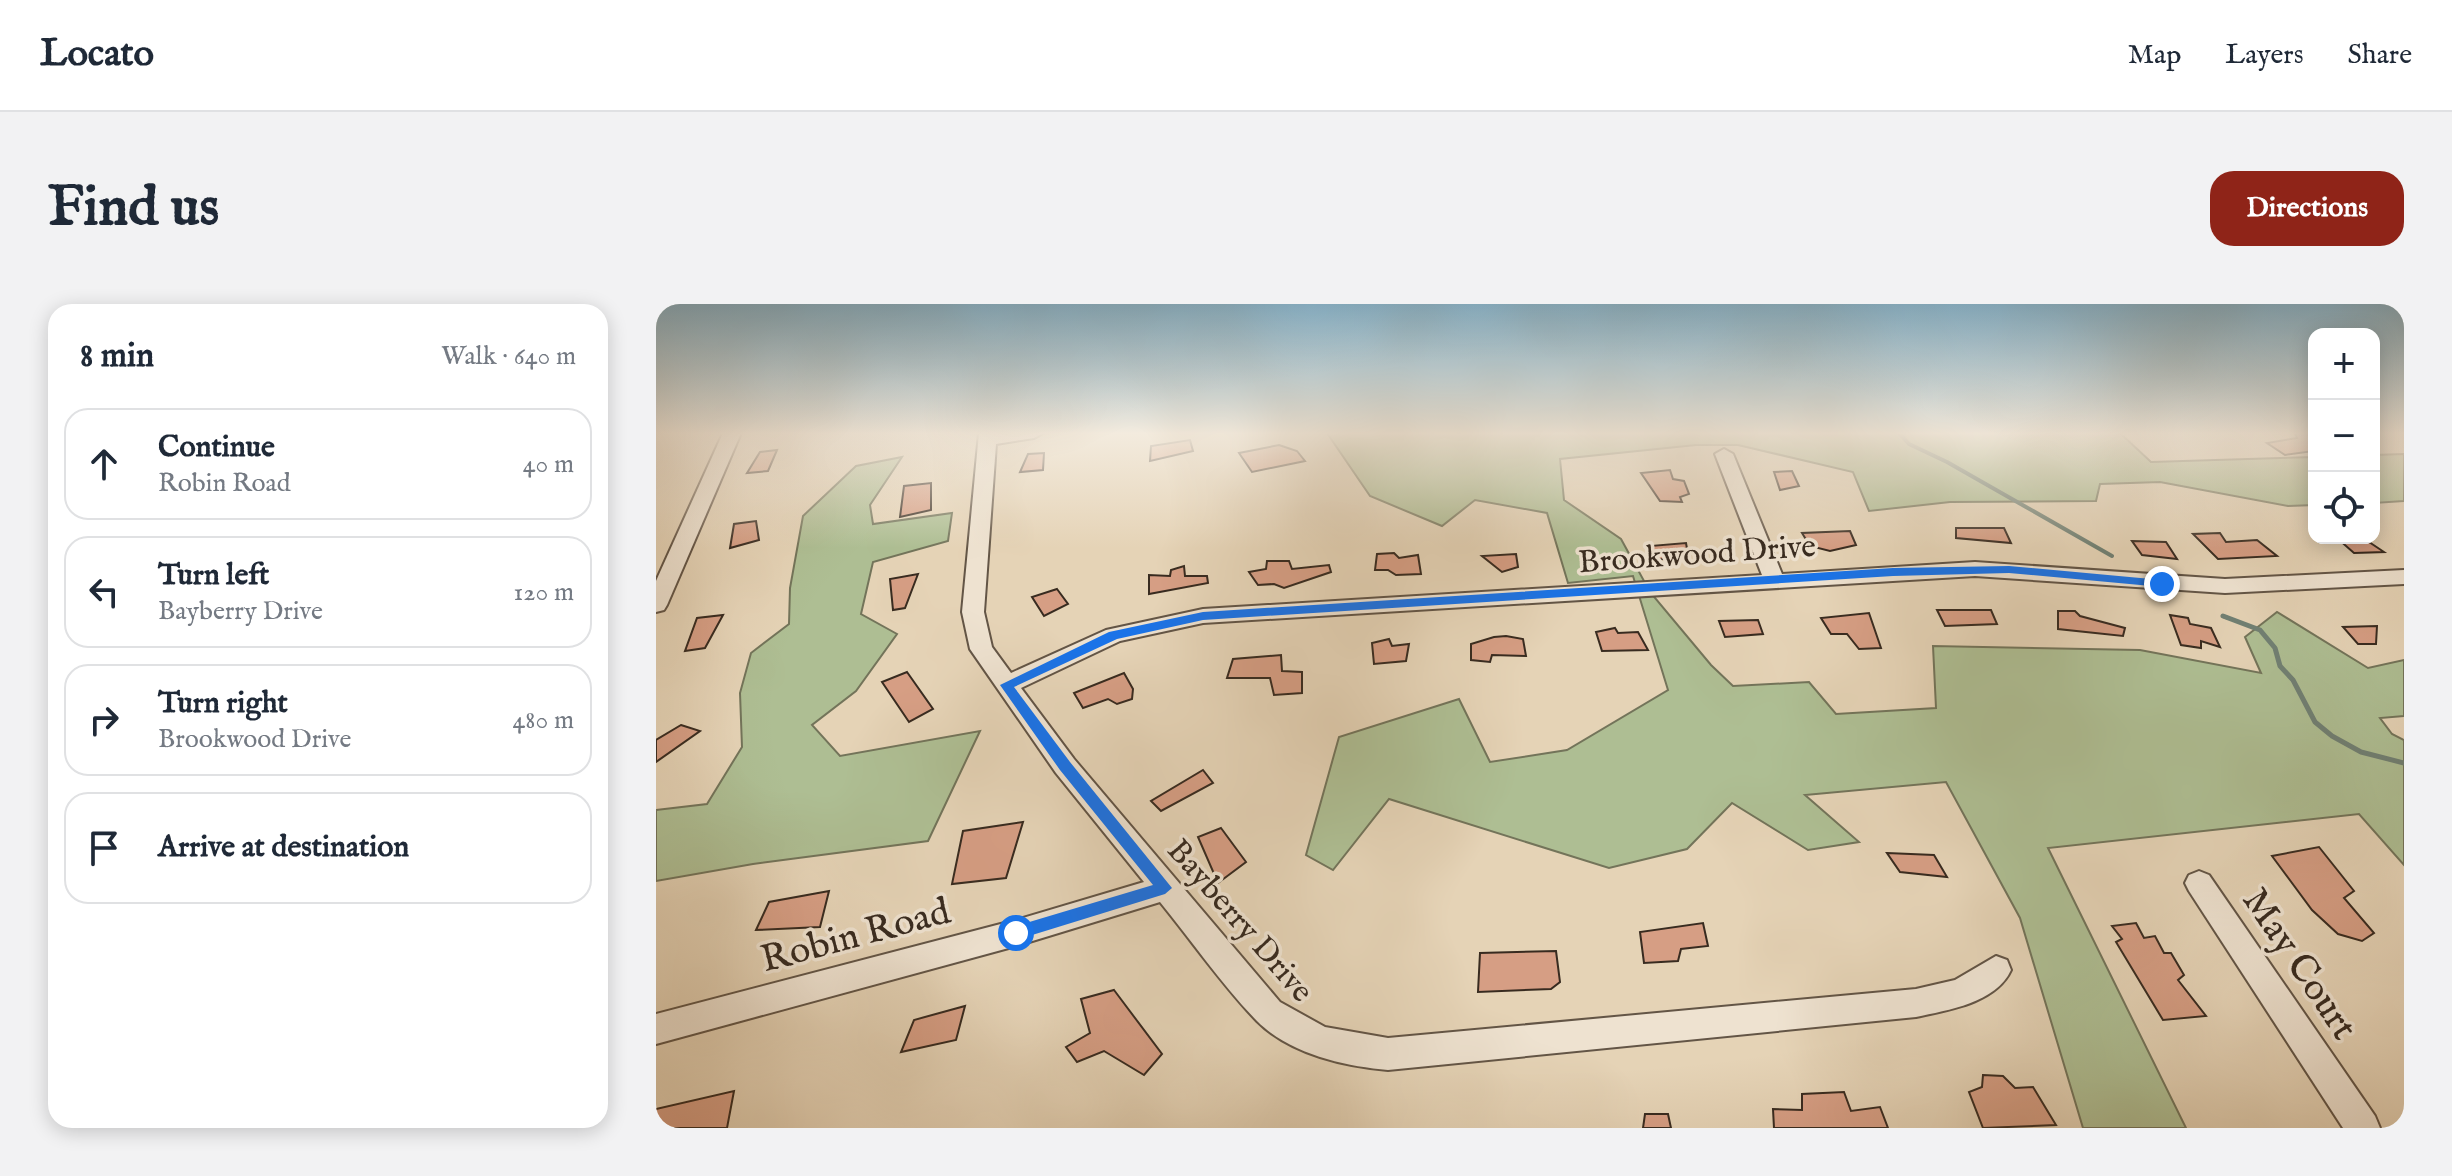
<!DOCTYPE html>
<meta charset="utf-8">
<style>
:root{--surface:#fff;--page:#f2f2f3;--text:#1f2937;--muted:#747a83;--line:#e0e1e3;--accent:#8f2418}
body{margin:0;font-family:"IM FELL English",serif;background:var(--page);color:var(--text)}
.controls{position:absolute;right:24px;top:24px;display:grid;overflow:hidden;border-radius:16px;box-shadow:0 4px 20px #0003}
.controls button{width:72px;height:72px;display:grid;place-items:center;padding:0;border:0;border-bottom:2px solid var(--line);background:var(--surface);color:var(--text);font:40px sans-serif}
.stop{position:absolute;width:24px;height:24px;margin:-18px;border:6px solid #1a73e8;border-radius:50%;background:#fff}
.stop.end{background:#1a73e8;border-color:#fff;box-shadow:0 2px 8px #0008}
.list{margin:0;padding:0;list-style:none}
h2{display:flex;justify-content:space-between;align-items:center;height:104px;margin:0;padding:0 32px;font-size:34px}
h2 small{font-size:26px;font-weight:400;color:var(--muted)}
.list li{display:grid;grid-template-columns:52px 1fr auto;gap:24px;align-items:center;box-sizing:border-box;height:112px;margin:0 16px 16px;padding:0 16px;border:2px solid var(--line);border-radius:24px}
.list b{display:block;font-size:30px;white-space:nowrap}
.list p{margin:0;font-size:26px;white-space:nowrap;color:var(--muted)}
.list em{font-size:26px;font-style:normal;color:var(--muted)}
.icon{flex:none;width:44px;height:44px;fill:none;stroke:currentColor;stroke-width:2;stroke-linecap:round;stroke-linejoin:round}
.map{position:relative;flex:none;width:1748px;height:824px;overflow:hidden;border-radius:24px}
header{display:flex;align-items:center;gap:48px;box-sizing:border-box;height:112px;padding:0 40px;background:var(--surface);border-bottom:2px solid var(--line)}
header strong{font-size:38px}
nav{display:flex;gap:44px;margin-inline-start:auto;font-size:28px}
.intro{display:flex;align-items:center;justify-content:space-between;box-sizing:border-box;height:192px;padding:0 48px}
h1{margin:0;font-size:56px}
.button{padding:20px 36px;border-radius:24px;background:var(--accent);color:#fff;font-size:28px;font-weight:700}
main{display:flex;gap:48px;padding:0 48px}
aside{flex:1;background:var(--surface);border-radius:24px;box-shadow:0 4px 20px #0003}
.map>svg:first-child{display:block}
.green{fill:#aebe93;stroke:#73745a;stroke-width:2}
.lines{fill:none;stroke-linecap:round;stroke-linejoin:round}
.stream-far1{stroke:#708074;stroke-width:4}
.stream{stroke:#708074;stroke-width:5}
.building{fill:#d69e84;stroke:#382b20;stroke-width:2}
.minor-casing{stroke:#635546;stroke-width:4}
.minor{fill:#eee2d0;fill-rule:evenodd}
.route{fill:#1a73e8}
.labels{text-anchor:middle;stroke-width:7;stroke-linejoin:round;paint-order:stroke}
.street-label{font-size:32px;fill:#382b20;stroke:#eee2d0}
.near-street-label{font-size:38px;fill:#382b20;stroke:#eee2d0}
</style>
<header>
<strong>Locato</strong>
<nav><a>Map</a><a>Layers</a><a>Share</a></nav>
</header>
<div class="intro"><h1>Find us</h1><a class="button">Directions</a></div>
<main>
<aside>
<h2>8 min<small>Walk · 640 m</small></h2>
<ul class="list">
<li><svg class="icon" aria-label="ahead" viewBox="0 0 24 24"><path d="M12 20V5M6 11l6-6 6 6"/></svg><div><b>Continue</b><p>Robin Road</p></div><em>40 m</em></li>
<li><svg class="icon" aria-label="left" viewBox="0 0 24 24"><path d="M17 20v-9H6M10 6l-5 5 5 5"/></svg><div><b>Turn left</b><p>Bayberry Drive</p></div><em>120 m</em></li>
<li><svg class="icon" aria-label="right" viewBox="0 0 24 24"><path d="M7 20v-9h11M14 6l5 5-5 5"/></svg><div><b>Turn right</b><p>Brookwood Drive</p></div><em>480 m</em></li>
<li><svg class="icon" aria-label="arrive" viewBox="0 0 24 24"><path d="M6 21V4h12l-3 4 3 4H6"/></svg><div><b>Arrive at destination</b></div></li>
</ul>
</aside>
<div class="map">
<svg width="1748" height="824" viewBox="0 0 1748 824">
<rect width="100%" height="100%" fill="#e5d3b6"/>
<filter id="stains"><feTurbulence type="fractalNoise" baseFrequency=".0025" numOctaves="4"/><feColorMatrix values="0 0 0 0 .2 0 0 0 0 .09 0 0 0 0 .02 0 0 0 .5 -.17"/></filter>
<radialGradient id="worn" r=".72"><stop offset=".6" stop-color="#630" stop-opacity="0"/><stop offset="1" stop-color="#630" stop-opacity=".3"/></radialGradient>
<g class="green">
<path d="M671,129H1464L1495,158L1658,153V201L1632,202L1504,178L1444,180L1440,197L1294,198L1213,207L1197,168L1082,141H1040L904,155L908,196L965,235L994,288L1055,361L1077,382L1153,378L1180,410L1280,404L1277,342L1484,346L1605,369L1589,333L1621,308L1712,364L1748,356V412L1724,414L1736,430L1748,436V561L1703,510L1392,544L1530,824H1427L1364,614L1290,478L1149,491L1203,538L1152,546L1076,499L1031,545L953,564L733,495L677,566L650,551L683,433L803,395L834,458L911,446L1012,386L977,272L912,279L891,209L819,196L786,222L714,192Z"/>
<path d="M1748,150V197L1718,199V151Z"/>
<path d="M246,153L214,201L217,220L296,209L292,237L217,258L205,310L241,330L200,387L156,421L184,452L324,427L272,537L97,560L0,577V506L51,500L86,443L84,389L95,349L133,320L134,284L147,212L200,162Z"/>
</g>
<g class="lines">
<g class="stream-far1">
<path d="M1243,129L1253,140L1291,158L1456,252"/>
<path d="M1567,312L1572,314"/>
</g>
<path class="stream" d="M1567,312L1604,326L1619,344L1624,362L1637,376L1659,418L1676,432L1705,448L1748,459"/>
</g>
<g class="building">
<path d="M1639,129H1658V147L1629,151L1611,139L1641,134Z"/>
<path d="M534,136L537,147L494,157L495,142Z"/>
<path d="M623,141L641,147L649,157L596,168L583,149Z"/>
<path d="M121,146L112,167L91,169L104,148Z"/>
<path d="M388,149L387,166L364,168L372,150Z"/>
<path d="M1014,166L1017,175L1028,177L1033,190L1024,193L1026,198L1004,197L985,169Z"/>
<path d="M1136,167L1143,182L1124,186L1118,168Z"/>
<path d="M275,179V206L244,213L248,182Z"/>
<path d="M100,217L103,236L74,244L78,220Z"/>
<path d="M1300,224H1348L1355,239L1300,234Z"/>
<path d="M1194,227L1200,241L1174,247L1154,242L1146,229Z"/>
<path d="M1564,229L1570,238L1601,236L1621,252L1562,255L1537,230Z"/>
<path d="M1681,234H1707L1728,248L1698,249Z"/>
<path d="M1476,237L1510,238L1521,255L1486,251Z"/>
<path d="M1030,239L1033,256L1001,255L994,242Z"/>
<path d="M738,249L743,254L762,251L765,270L740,271L732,266H719L721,250Z"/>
<path d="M860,250L862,263L846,268L826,252Z"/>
<path d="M611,257H633L636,265L673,261L675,268L628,284L618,280L602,281L593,268L610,265Z"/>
<path d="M528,262L529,272H551L552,279L493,290V271L514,272L515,266Z"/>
<path d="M262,270L249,304L237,306L234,275Z"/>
<path d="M401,285L412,300L388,312L376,293Z"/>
<path d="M1281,306H1335L1341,320L1289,322Z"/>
<path d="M1402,307H1419L1424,312L1469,324L1467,332L1402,325Z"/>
<path d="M1213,309L1225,344L1203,345L1191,330H1175L1165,314Z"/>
<path d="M67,311L49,344L29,347L41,314Z"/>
<path d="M1514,311L1532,314L1534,320L1555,324L1564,343L1545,337V344L1525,341Z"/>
<path d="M1102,316L1107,330L1069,333L1063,317Z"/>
<path d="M1721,322L1720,340H1702L1687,323Z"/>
<path d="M959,324L962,329L982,328L992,346L946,347L940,328Z"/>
<path d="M850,332L867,335L870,352L836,351L834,358L815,356V340L838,333Z"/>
<path d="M733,335L736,342L753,340L750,357L718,360L716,339Z"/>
<path d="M625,351L626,367L646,368V389L618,391L614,374H571L577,355Z"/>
<path d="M251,368L277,405L253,418L226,378Z"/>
<path d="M468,369L477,385L476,395L461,400L452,395L427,404L418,389Z"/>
<path d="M25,421L44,427L0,458V436Z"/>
<path d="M547,466L557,479L505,507L495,497Z"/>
<path d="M367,518L350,574L296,580L307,527Z"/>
<path d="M565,524L590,558L562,579L542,533Z"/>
<path d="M1663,543L1698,587L1688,594L1718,629L1706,637L1682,630L1656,606L1616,552Z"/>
<path d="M1231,549L1278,551L1291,573L1244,568Z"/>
<path d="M173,587L164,623L100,626L113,598Z"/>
<path d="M1047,619L1052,642L1025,645L1022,657L988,659L984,628Z"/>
<path d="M1480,619L1488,634L1499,632L1508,649H1515L1528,671L1522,676L1550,712L1507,716L1460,638L1466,635L1456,622Z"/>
<path d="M900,647L904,678L895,685L822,688L824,649Z"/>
<path d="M458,686L506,750L488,771L448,747L421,758L410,743L434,729L425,695Z"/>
<path d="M309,702L300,736L245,748L258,716Z"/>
<path d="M1327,771L1347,772L1359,784L1377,783L1400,821L1327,824L1313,788L1326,783Z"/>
<path d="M78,787L71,824H0V805Z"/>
<path d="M1188,788L1195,807L1224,803L1232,824H1118L1117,805L1146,806V790Z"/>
<path d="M989,810H1012L1015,824H987Z"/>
</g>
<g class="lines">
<defs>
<g id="minor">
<path d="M67,129H85L11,301L8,306L0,308V277Z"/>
<path d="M323,129H387L378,134L340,140L328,308L336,343L355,369L450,326L547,305L1106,271L1059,150L1068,145L1077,150L1126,270L1319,258L1569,275L1748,266V280L1569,289L1319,272L547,319L464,337L365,384L418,455L624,698L669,723L732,734L1260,685L1299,676L1340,652L1351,656L1355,666C1340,699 1292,706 1260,713L732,766C688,762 634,750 601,717C566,681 536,637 504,598L360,642L0,740V710L360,616L488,578L400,469L314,345L306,308Z"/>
<path d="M1543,567L1553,571L1719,812L1724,824H1687L1533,587L1529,579L1533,571Z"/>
</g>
</defs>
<use href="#minor" class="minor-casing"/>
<use href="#minor" class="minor"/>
</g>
<linearGradient id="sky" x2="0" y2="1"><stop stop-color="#87b6d0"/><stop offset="0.53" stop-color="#f3ebde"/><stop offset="1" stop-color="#f3ebde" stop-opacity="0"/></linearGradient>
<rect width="1748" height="244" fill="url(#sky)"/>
<path class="route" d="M1353,262L1506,276L1512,280L1506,283L1353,269L1237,272L547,316L461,335L358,383L414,458L516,584L509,590L360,636L353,629L360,622L497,581L404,466L344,381L453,328L547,308L1237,264Z"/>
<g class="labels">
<g class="street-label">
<text transform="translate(1041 249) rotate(-4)" y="11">Brookwood Drive</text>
<text transform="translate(585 616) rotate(49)" y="11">Bayberry Drive</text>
</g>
<g class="near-street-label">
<text transform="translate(199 630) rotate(-15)" y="13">Robin Road</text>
<text transform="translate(1645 659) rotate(56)" y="13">May Court</text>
</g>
</g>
<rect width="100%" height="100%" filter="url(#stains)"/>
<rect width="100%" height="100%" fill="url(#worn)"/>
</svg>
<div class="controls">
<button>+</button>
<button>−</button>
<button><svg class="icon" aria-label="locate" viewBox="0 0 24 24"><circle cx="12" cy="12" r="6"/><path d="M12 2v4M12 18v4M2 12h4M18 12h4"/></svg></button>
</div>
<div class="stop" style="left:360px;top:629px"></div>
<div class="stop end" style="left:1506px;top:280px"></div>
</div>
</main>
